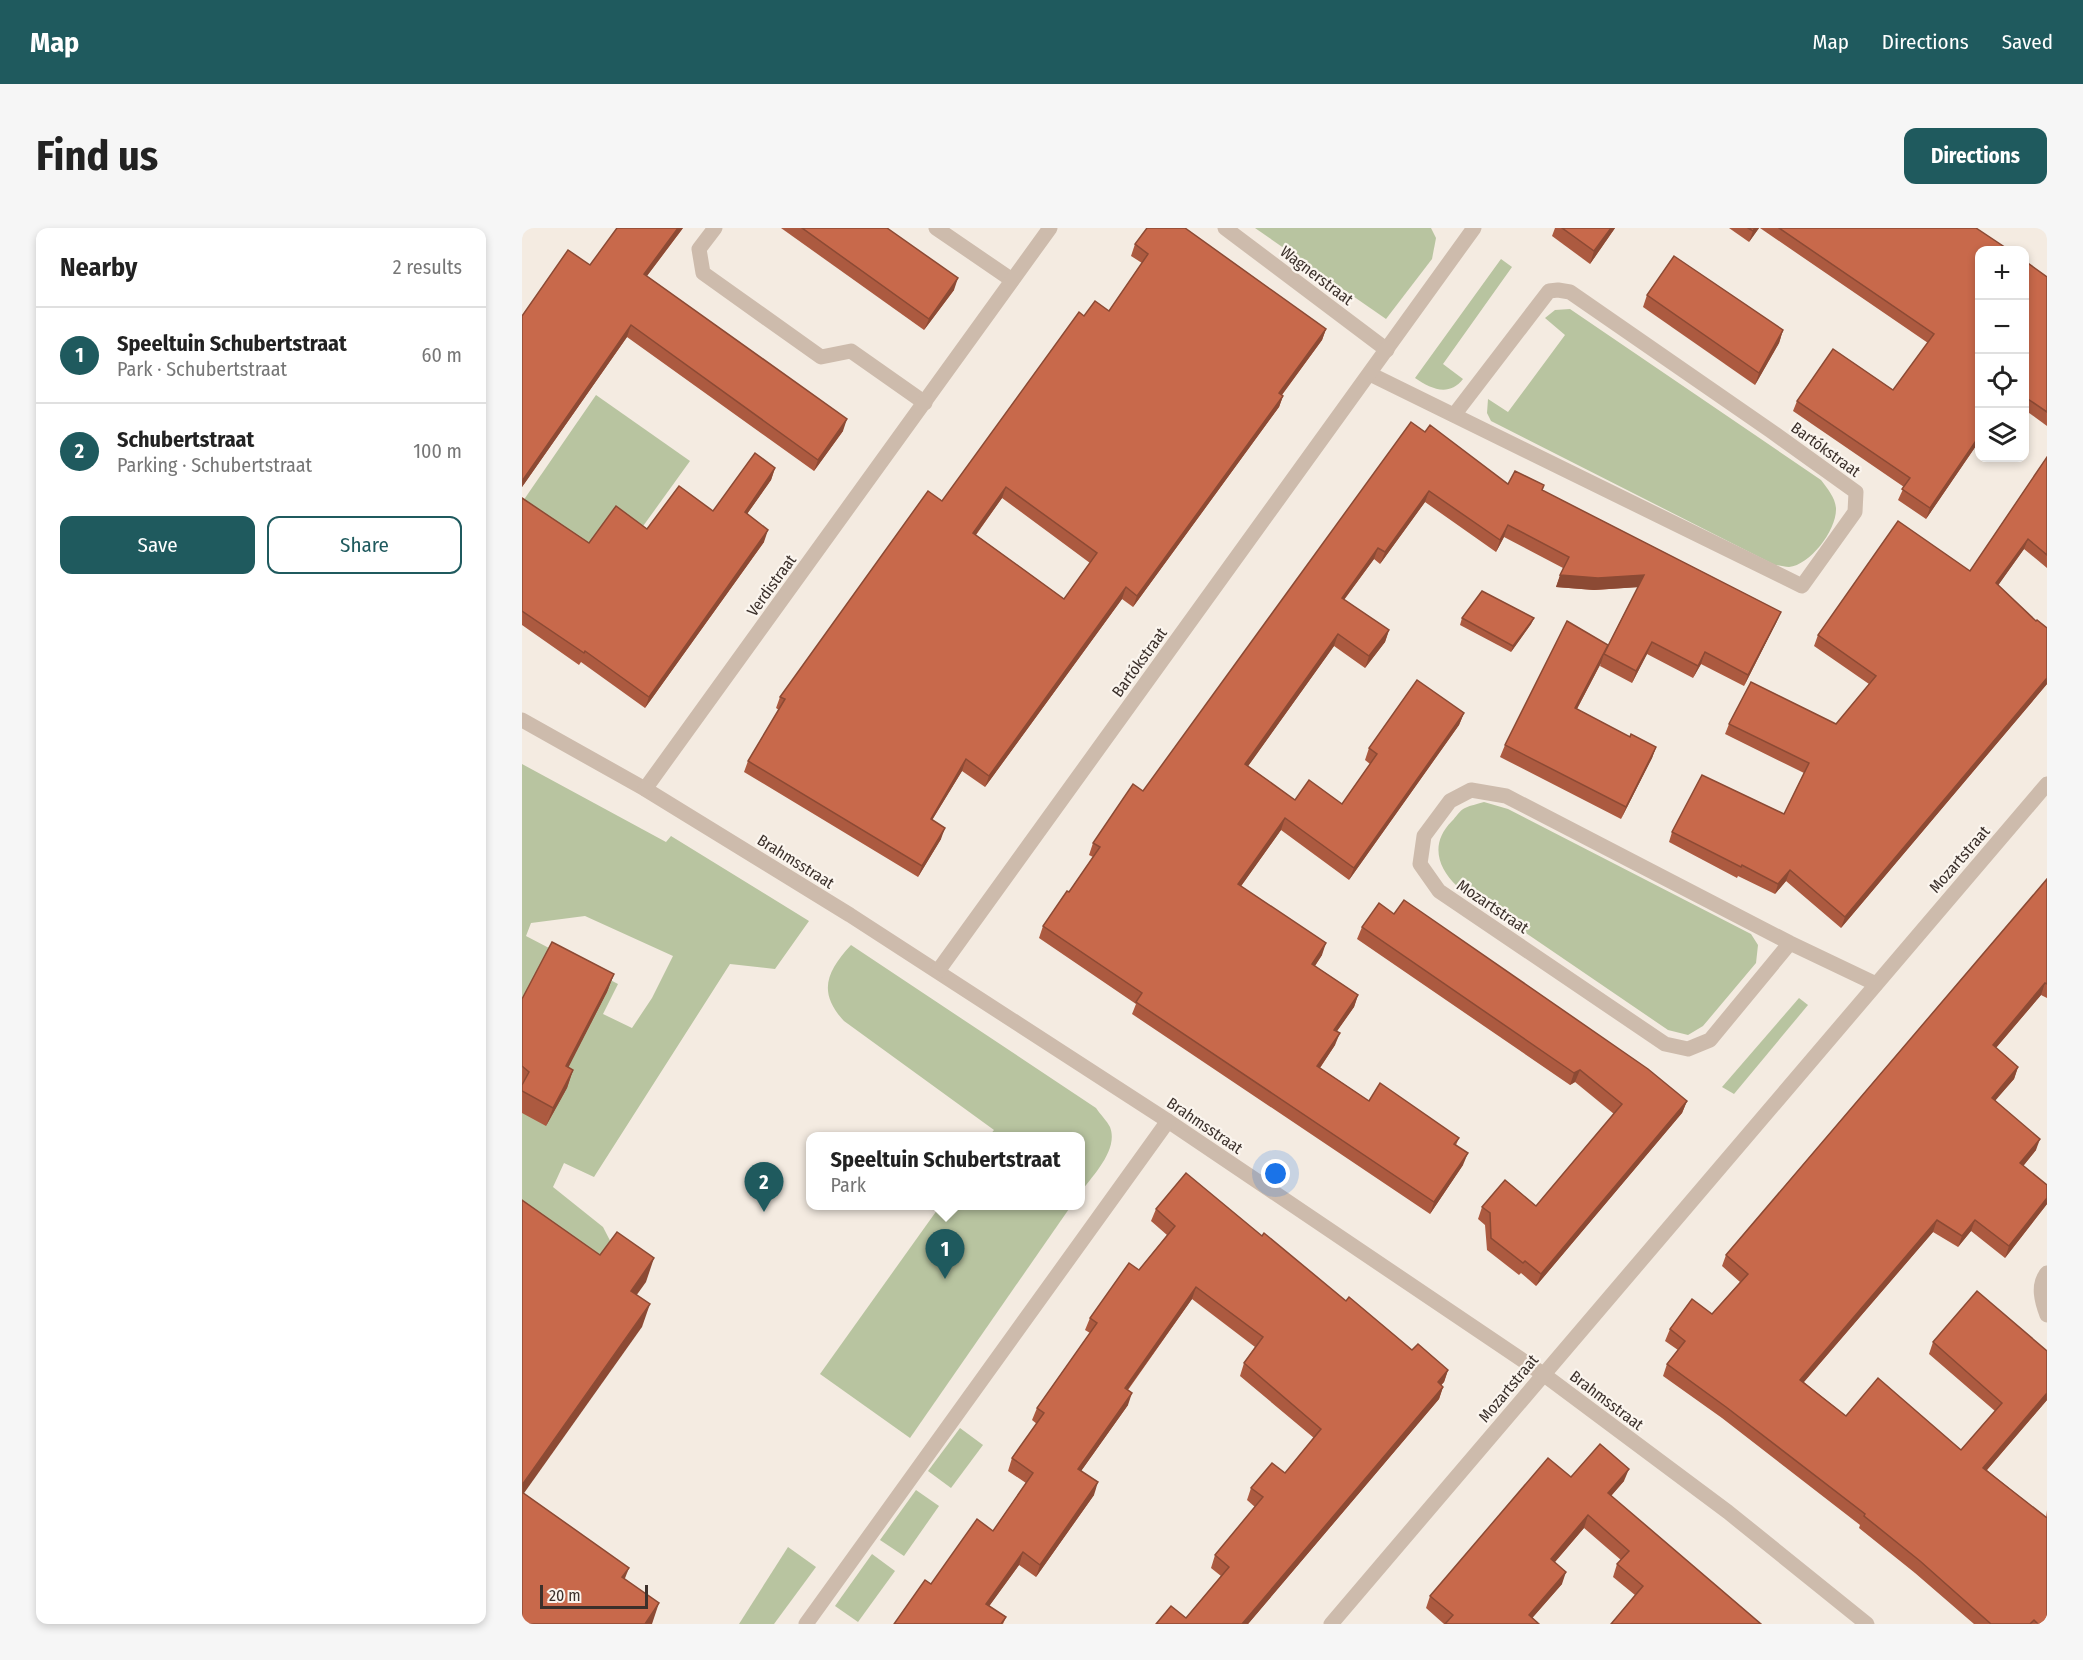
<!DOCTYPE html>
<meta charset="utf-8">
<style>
:root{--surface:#fff;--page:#f6f6f6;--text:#222;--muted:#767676;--line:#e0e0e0;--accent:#1f5a5e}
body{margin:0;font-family:"Fira Sans Condensed",sans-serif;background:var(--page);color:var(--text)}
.controls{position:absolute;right:18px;top:18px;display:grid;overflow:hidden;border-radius:12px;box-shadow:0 3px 9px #0003}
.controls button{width:54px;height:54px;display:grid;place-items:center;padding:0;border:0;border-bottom:2px solid var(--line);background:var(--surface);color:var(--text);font:30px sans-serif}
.scale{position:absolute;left:18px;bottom:15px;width:108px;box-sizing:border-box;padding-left:6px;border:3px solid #3b302b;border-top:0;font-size:16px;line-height:21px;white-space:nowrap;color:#3b302b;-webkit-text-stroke:4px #fbf5ee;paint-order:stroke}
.you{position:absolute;left:754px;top:946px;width:21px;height:21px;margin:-15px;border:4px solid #fff;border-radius:50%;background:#1a73e8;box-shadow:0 0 0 9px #1a73e833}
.badge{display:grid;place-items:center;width:39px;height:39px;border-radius:50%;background:var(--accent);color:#fff;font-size:20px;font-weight:700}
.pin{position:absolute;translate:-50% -50px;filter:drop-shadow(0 2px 3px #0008)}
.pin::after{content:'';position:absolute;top:32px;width:21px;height:18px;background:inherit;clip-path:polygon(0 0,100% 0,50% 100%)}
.popup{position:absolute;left:284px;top:904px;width:279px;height:78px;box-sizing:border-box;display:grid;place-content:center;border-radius:12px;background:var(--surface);filter:drop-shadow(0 2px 4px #0005);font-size:20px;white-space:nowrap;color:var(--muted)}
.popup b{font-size:22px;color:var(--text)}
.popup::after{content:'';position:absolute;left:50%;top:100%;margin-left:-12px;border:12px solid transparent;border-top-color:var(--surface)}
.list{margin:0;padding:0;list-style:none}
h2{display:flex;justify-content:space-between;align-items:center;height:78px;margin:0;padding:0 24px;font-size:26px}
h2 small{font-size:20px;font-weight:400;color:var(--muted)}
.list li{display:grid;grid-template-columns:39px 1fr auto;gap:18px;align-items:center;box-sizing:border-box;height:96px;padding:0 24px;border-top:2px solid var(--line)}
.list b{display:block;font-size:22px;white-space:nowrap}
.list p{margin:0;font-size:20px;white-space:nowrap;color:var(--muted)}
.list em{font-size:20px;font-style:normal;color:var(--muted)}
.actions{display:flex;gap:12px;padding:18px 24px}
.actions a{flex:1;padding:14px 0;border:2px solid var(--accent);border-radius:12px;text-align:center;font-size:21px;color:var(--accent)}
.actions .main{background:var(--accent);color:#fff}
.icon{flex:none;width:33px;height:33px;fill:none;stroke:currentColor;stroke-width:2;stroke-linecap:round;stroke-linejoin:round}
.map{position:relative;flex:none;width:1525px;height:1396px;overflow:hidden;border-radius:12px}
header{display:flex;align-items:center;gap:36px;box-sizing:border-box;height:84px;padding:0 30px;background:var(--accent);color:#fff}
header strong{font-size:28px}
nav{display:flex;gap:33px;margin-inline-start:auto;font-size:21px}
.intro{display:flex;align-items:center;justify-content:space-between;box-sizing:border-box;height:144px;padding:0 36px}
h1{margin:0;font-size:42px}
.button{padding:15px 27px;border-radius:12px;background:var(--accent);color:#fff;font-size:21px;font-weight:700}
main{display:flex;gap:36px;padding:0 36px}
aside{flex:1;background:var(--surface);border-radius:12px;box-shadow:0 3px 9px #0003}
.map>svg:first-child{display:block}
.green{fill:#b8c4a0;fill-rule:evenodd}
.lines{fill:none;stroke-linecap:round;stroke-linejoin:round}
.street{stroke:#cdbbac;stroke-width:15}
.wall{fill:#ac5a40;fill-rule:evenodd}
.shaded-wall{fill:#8c4a34}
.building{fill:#c8694b;stroke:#8c4a34;stroke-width:1.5;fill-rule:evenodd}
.labels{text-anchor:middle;stroke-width:4.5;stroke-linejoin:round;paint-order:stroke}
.street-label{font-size:16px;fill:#3b302b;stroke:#fbf5ee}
</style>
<header>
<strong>Map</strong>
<nav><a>Map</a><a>Directions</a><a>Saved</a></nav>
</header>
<div class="intro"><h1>Find us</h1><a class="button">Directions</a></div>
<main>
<aside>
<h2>Nearby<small>2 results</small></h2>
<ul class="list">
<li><span class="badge">1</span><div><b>Speeltuin Schubertstraat</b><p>Park · Schubertstraat</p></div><em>60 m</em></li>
<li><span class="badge">2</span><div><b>Schubertstraat</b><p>Parking · Schubertstraat</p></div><em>100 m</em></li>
</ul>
<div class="actions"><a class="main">Save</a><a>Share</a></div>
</aside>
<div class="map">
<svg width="1525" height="1396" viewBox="0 0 1525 1396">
<rect width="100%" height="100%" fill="#f4ebe1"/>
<g class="green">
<path d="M733,0H909L914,10L910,31L864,91Z"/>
<path d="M979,31L990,39L921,136L941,151C927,169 909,161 893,150Z"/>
<path d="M1048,81L1299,252C1305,260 1313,269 1314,280C1315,302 1288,337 1267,339C1262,339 1257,337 1253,337L969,193L965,185L966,171L986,184L1043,107L1023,90L1033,82Z"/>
<path d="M74,167L168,233L93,337L1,273Z"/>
<path d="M0,536L144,614L149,608L287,693L253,741L208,736L72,949L42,935L31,959L81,999L97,1030L77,1051L0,997ZM63,688L151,728L130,770L110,800L81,786L96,756L4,708L9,695Z"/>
<path d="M962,574L986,581L1229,706L1236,717L1234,735L1181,798L1166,807L1146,802L935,658C915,639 908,615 930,593C934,589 938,582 943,580C949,577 956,576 962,574Z"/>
<path d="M329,717L574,880C578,886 585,893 588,899C597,922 570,948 558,965V908H467L472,902L322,793C295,764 305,743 329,717Z"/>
<path d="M1277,770L1286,777L1212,866L1200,859Z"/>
<path d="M418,978H549L388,1210L298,1146Z"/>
<path d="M438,1200L461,1217L429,1260L406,1243Z"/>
<path d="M394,1262L417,1278L382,1328L358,1312Z"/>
<path d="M266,1319L294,1339L252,1396H217Z"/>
<path d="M350,1326L373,1343L336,1394L313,1378Z"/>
</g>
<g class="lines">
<g class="street">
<path d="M193,0L177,21L181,45L299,129L329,123L403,175"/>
<path d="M414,0L490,52"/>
<path d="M703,0L865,122"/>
<path d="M848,146L1280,358L1333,284L1334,264L1249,203L1048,64L1036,62L1027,63L932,187"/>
<path d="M0,492L123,561L328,687L646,893L1021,1146L1206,1284L1345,1396"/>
<path d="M123,561L528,0"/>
<path d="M1268,715L1188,812L1166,821L1143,816L917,663L898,636L902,608L928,573L949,562L984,568L1268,715L1354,756"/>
<path d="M416,743L952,0"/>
<path d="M1525,1045C1515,1057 1520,1074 1525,1087"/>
<path d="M284,1396L646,893"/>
<path d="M809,1396L1525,556"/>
</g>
</g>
<g class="wall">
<path d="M161,0L125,48L321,203L292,243L105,109L0,259V88L68,37Z"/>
<path d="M259,0H365L432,62L402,102Z"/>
<path d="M1033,0H1093L1068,36L1030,8Z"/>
<path d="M1207,0H1237L1227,14Z"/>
<path d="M1238,0H1454L1458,22V212L1404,291L1376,272L1382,259L1271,183L1275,173L1371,162L1406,115Z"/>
<path d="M613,16L804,101L800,112L760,167L761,168L757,179L611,379L600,371L463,559L440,543L410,592L419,611L396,649L222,544L226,533L257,482L254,480L258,469L420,273L562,88L587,83L620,35L609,28ZM480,270L568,335L542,371L454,307Z"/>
<path d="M1503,33L1525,49V198L1503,182Z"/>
<path d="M1125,67L1261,102L1257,115L1233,157L1121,79Z"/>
<path d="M903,204L986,256L1020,262L1259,384L1254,395L1222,458L1179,436L1171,450L1125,426L1110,455L1078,438L1079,435L1055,481L1108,509L1134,519L1130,530L1099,591L978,529L983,517L1086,417L1116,359L1072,362L1034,359L1041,340L982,309L974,324L903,274L858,336L852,331L822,372L867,402L863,414L843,440L812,418L726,538L773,572L820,576L848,536L843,532L847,520L942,485L937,497L827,652L759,602L719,658L800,727L793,738L836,767L832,779L815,803L813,817L798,840L847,873L937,910L934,917L941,937L908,986L610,786L614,776L517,710L521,698L547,664L571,629L567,627L571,615L621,563Z"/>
<path d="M1525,229V340L1502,321L1476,357L1514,393L1525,400V456L1319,700L1264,653L1253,666L1216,648L1215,650L1147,614L1150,604L1262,586L1282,545L1203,506L1207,496H1314L1347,456L1292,418L1296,407L1448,343Z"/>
<path d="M253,240L249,252L225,286L242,314L123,480L59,434L57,437L0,397V270L67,315L191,283Z"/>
<path d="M940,390H1012L1009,396L989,424L938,397Z"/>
<path d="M1525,651V770L1519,767L1474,820L1496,839L1492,851L1473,872L1514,922L1501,938L1525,957V976L1483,1030L1449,1003L1436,1019L1411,1004L1282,1154L1324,1188L1439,1222L1473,1183L1407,1126L1411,1114L1525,1123V1172L1465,1242L1524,1290L1525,1282V1396H1452L1393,1345L1337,1300L1338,1297L1200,1190L1141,1148L1145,1136L1156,1122L1143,1113L1148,1101L1190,1086L1218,1054L1200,1038L1204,1027Z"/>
<path d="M872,686L1165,873L1160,885L1014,1058L999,1045L997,1047L965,1022L963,997L956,991L960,979L1014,978L1092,886L1053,854L1048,857L835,711L840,699Z"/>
<path d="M92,746L85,764L46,839L51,842L45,860L24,898L0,885V771Z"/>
<path d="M634,981L740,1008L824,1073L890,1122L926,1142L922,1154L919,1157L921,1159L917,1171L726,1396H634L664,1390L699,1348L689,1340L693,1327L733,1279L725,1272L729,1260L763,1245L792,1210L718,1148L722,1135L733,1119L670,1071L606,1162V1177L559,1243L572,1267L514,1349L497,1337L467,1378L484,1389L481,1396H372L409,1356L471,1303L504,1255L486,1243L490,1230L515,1196L510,1192L515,1180L568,1105L563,1102L568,1090L617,1042L645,1007L629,993Z"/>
<path d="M1049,1249L1102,1253L1089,1268L1239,1396L1113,1367L1091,1349L1095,1336L1099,1332L1062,1300L1033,1334L1040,1356L1010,1390L1017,1396H922L904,1380L908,1368Z"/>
</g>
<g class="shaded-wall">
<path d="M156,0H161L118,57L122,46Z"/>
<path d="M1089,0H1093L1068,36L1072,23Z"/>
<path d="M1233,0H1237L1227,14L1231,3Z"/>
<path d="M436,50L432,62L402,102L407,91Z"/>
<path d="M109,97L105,109L0,259V253Z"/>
<path d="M804,101L800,112L753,176L757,165Z"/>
<path d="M1261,102L1257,115L1233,157L1237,145Z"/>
<path d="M761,168L757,179L611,379L615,368Z"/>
<path d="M325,191L321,203L292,243L296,232Z"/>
<path d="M1458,207V212L1404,291L1408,280Z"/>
<path d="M253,240L249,252L218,296L223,284Z"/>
<path d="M484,259L480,270L447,316L451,305Z"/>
<path d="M907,263L903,274L858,336L863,324Z"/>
<path d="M986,297L982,309L974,324L978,312Z"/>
<path d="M246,302L242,314L123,480L127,469Z"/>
<path d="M1506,311L1502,321L1470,366L1474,355Z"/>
<path d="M856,320L852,331L815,381L820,370Z"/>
<path d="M1038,347H1122L1118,359L1072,362L1034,359Z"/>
<path d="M604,359L600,371L463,559L467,548Z"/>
<path d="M1259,384L1254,395L1222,458L1226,447Z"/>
<path d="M1012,390L1009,396L989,424L991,418Z"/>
<path d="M867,402L863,414L843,440L847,428Z"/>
<path d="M816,406L812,418L719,548L723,536Z"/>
<path d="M1130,414L1125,426L1110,455L1114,443Z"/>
<path d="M1183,424L1179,436L1171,450L1176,438Z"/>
<path d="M1082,426L1079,435L1049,492L1053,480Z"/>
<path d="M1525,450V456L1319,700L1323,689Z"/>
<path d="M942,485L937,497L827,652L832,640Z"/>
<path d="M1134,519L1130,530L1099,591L1104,579Z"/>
<path d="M444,531L440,543L404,602L409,591Z"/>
<path d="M763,590L759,602L712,668L716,656Z"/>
<path d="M423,600L419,611L396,649L400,638Z"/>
<path d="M1268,642L1264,653L1253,666L1256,656Z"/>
<path d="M804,715L800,727L786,748L790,736Z"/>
<path d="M92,746L85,764L38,856L44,838Z"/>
<path d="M1523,755L1519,767L1466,829L1471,817Z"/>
<path d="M836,767L832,779L808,813L812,802Z"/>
<path d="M818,805L813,817L791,850L795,838Z"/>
<path d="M1496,839L1492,851L1466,881L1470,870Z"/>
<path d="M51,842L45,860L24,898L31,880Z"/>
<path d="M1058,842L1053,854L1048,857L1052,845Z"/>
<path d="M1165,873L1160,885L1014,1058L1019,1046Z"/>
<path d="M1518,911L1514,922L1494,947L1498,935Z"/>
<path d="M946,925L941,937L908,986L912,974Z"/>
<path d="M1525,970V976L1483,1030L1487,1018Z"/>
<path d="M1415,992L1411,1004L1274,1163L1278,1152Z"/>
<path d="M1453,992L1449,1003L1436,1019L1440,1008Z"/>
<path d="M132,1030L124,1054L101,1086L109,1063Z"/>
<path d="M674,1059L670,1071L598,1172L603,1160Z"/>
<path d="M128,1076L120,1099L0,1268V1257Z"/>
<path d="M926,1142L922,1154L911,1166L916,1154Z"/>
<path d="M921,1159L917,1171L726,1396H720Z"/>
<path d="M610,1165L606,1177L552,1253L556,1241Z"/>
<path d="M1525,1165V1172L1457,1251L1461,1240Z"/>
<path d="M1107,1241L1102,1253L1081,1277L1086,1265Z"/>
<path d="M576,1254L572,1267L514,1349L518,1337Z"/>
<path d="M1066,1287L1062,1300L1025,1343L1029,1331Z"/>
<path d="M501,1324L497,1337L460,1388L464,1376Z"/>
<path d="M107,1340L98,1363L100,1349Z"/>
<path d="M1044,1344L1040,1356L1005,1396L1007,1387Z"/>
<path d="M137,1375L130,1396H123Z"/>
</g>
<g class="building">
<path d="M95,0H156L122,46L325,191L296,232L109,97L0,253V88L46,22L68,37Z"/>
<path d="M280,0H365L436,50L407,91Z"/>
<path d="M625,0H663L804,101L757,165L761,168L615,368L604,359L467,548L444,531L409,591L423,600L400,638L226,533L263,471L258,469L406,263L420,273L557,84L562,88L573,73L587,83L626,26L613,16ZM484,259L575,325L542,371L451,305Z"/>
<path d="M1040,0H1089L1072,23Z"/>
<path d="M1226,0H1233L1231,3Z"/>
<path d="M1257,0H1454L1487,22H1458V207L1408,280L1380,261L1388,250L1275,173L1311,121L1371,162L1412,106Z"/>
<path d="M1152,28L1261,102L1237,145L1125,67Z"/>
<path d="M1503,33L1525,49V184L1503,169Z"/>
<path d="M889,194L903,204L908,197L986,256L993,243L1022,257L1020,262L1259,384L1226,447L1183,424L1176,438L1130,414L1114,443L1082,426L1122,347L1076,350L1038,347L1047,329L986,297L978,312L907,263L863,324L856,320L820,370L867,402L847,428L816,406L723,536L773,572L787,552L820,576L855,526L847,520L895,452L942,485L832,640L763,590L716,656L804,715L790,736L836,767L812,802L818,805L795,838L847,873L858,855L937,910L932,916L946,925L912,974L614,774L620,765L521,698L545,663L547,664L578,619L571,615L611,556L621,563Z"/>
<path d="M233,225L253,240L223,284L246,302L127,469L63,423L62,425L0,383V270L67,315L94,278L125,301L157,258L191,283Z"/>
<path d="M1525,229V327L1506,311L1474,355L1514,393L1515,392L1525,400V450L1323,689L1268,642L1256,656L1220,637L1219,639L1150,604L1180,547L1262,586L1287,535L1207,496L1229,454L1314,496L1354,448L1296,407L1376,293L1448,343Z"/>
<path d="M960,363L1012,390L991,418L940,390Z"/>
<path d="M1045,393L1086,417L1053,480L1108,509L1109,506L1134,519L1104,579L983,517Z"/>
<path d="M1525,651V756L1523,755L1471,817L1496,839L1470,870L1518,911L1498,935L1525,957V970L1487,1018L1453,992L1440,1008L1415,992L1278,1152L1324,1188L1356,1150L1439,1222L1480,1175L1411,1114L1455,1063L1525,1123V1165L1461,1240L1525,1290V1396H1516L1512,1392L1508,1396H1469L1398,1333L1342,1288L1343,1286L1204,1179L1145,1136L1163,1113L1148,1101L1170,1071L1190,1086L1226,1046L1204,1027Z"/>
<path d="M882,672L1126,841L1165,873L1019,1046L1003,1033L1001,1035L969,1010L968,985L960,979L983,952L1014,978L1100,876L1058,842L1052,845L840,699L857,675L872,686Z"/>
<path d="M30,714L92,746L44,838L51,842L31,880L0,863V857L7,844L0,838V771Z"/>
<path d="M664,945L740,1008L742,1005L824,1073L827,1069L890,1122L896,1116L926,1142L916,1154L921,1159L720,1396H634L649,1378L664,1390L707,1339L693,1327L741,1269L729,1260L750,1235L763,1245L799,1201L722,1135L741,1109L674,1059L603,1160L610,1165L556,1241L576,1254L518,1337L501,1324L464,1376L484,1389L479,1396H372L403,1352L409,1356L455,1291L471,1303L511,1245L490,1230L522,1185L515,1180L575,1095L568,1090L607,1035L617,1042L653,998L634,981Z"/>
<path d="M0,972L78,1027L95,1004L132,1030L109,1063L128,1076L0,1257Z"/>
<path d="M1078,1216L1107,1241L1086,1265L1239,1396H1089L1121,1358L1095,1336L1107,1323L1066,1287L1029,1331L1044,1344L1007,1387L1017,1396H923L931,1387L908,1368L1026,1230L1049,1249Z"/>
<path d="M0,1264L107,1340L100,1349L137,1375L123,1396H0Z"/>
</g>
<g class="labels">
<g class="street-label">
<text transform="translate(795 47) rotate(37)" y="6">Wagnerstraat</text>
<text transform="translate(1304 221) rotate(36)" y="6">Bartókstraat</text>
<text transform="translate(249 357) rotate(-54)" y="6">Verdistraat</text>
<text transform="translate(617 434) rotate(-54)" y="6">Bartókstraat</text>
<text transform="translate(1437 631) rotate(-49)" y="6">Mozartstraat</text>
<text transform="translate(274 633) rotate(32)" y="6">Brahmsstraat</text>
<text transform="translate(971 678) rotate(34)" y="6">Mozartstraat</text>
<text transform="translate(683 897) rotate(34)" y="6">Brahmsstraat</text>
<text transform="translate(986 1160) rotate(-50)" y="6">Mozartstraat</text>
<text transform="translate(1085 1172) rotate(37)" y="6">Brahmsstraat</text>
</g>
</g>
</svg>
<div class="controls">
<button>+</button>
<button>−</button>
<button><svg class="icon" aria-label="locate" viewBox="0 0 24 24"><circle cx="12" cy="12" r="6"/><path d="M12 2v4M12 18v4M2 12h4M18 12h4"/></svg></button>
<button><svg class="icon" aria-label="layers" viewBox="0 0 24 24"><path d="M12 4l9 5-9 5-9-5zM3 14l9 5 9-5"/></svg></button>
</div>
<div class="scale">20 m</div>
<div class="you"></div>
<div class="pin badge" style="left:423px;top:1051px">1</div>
<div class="popup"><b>Speeltuin Schubertstraat</b>Park</div>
<div class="pin badge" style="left:242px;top:984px">2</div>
</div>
</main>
